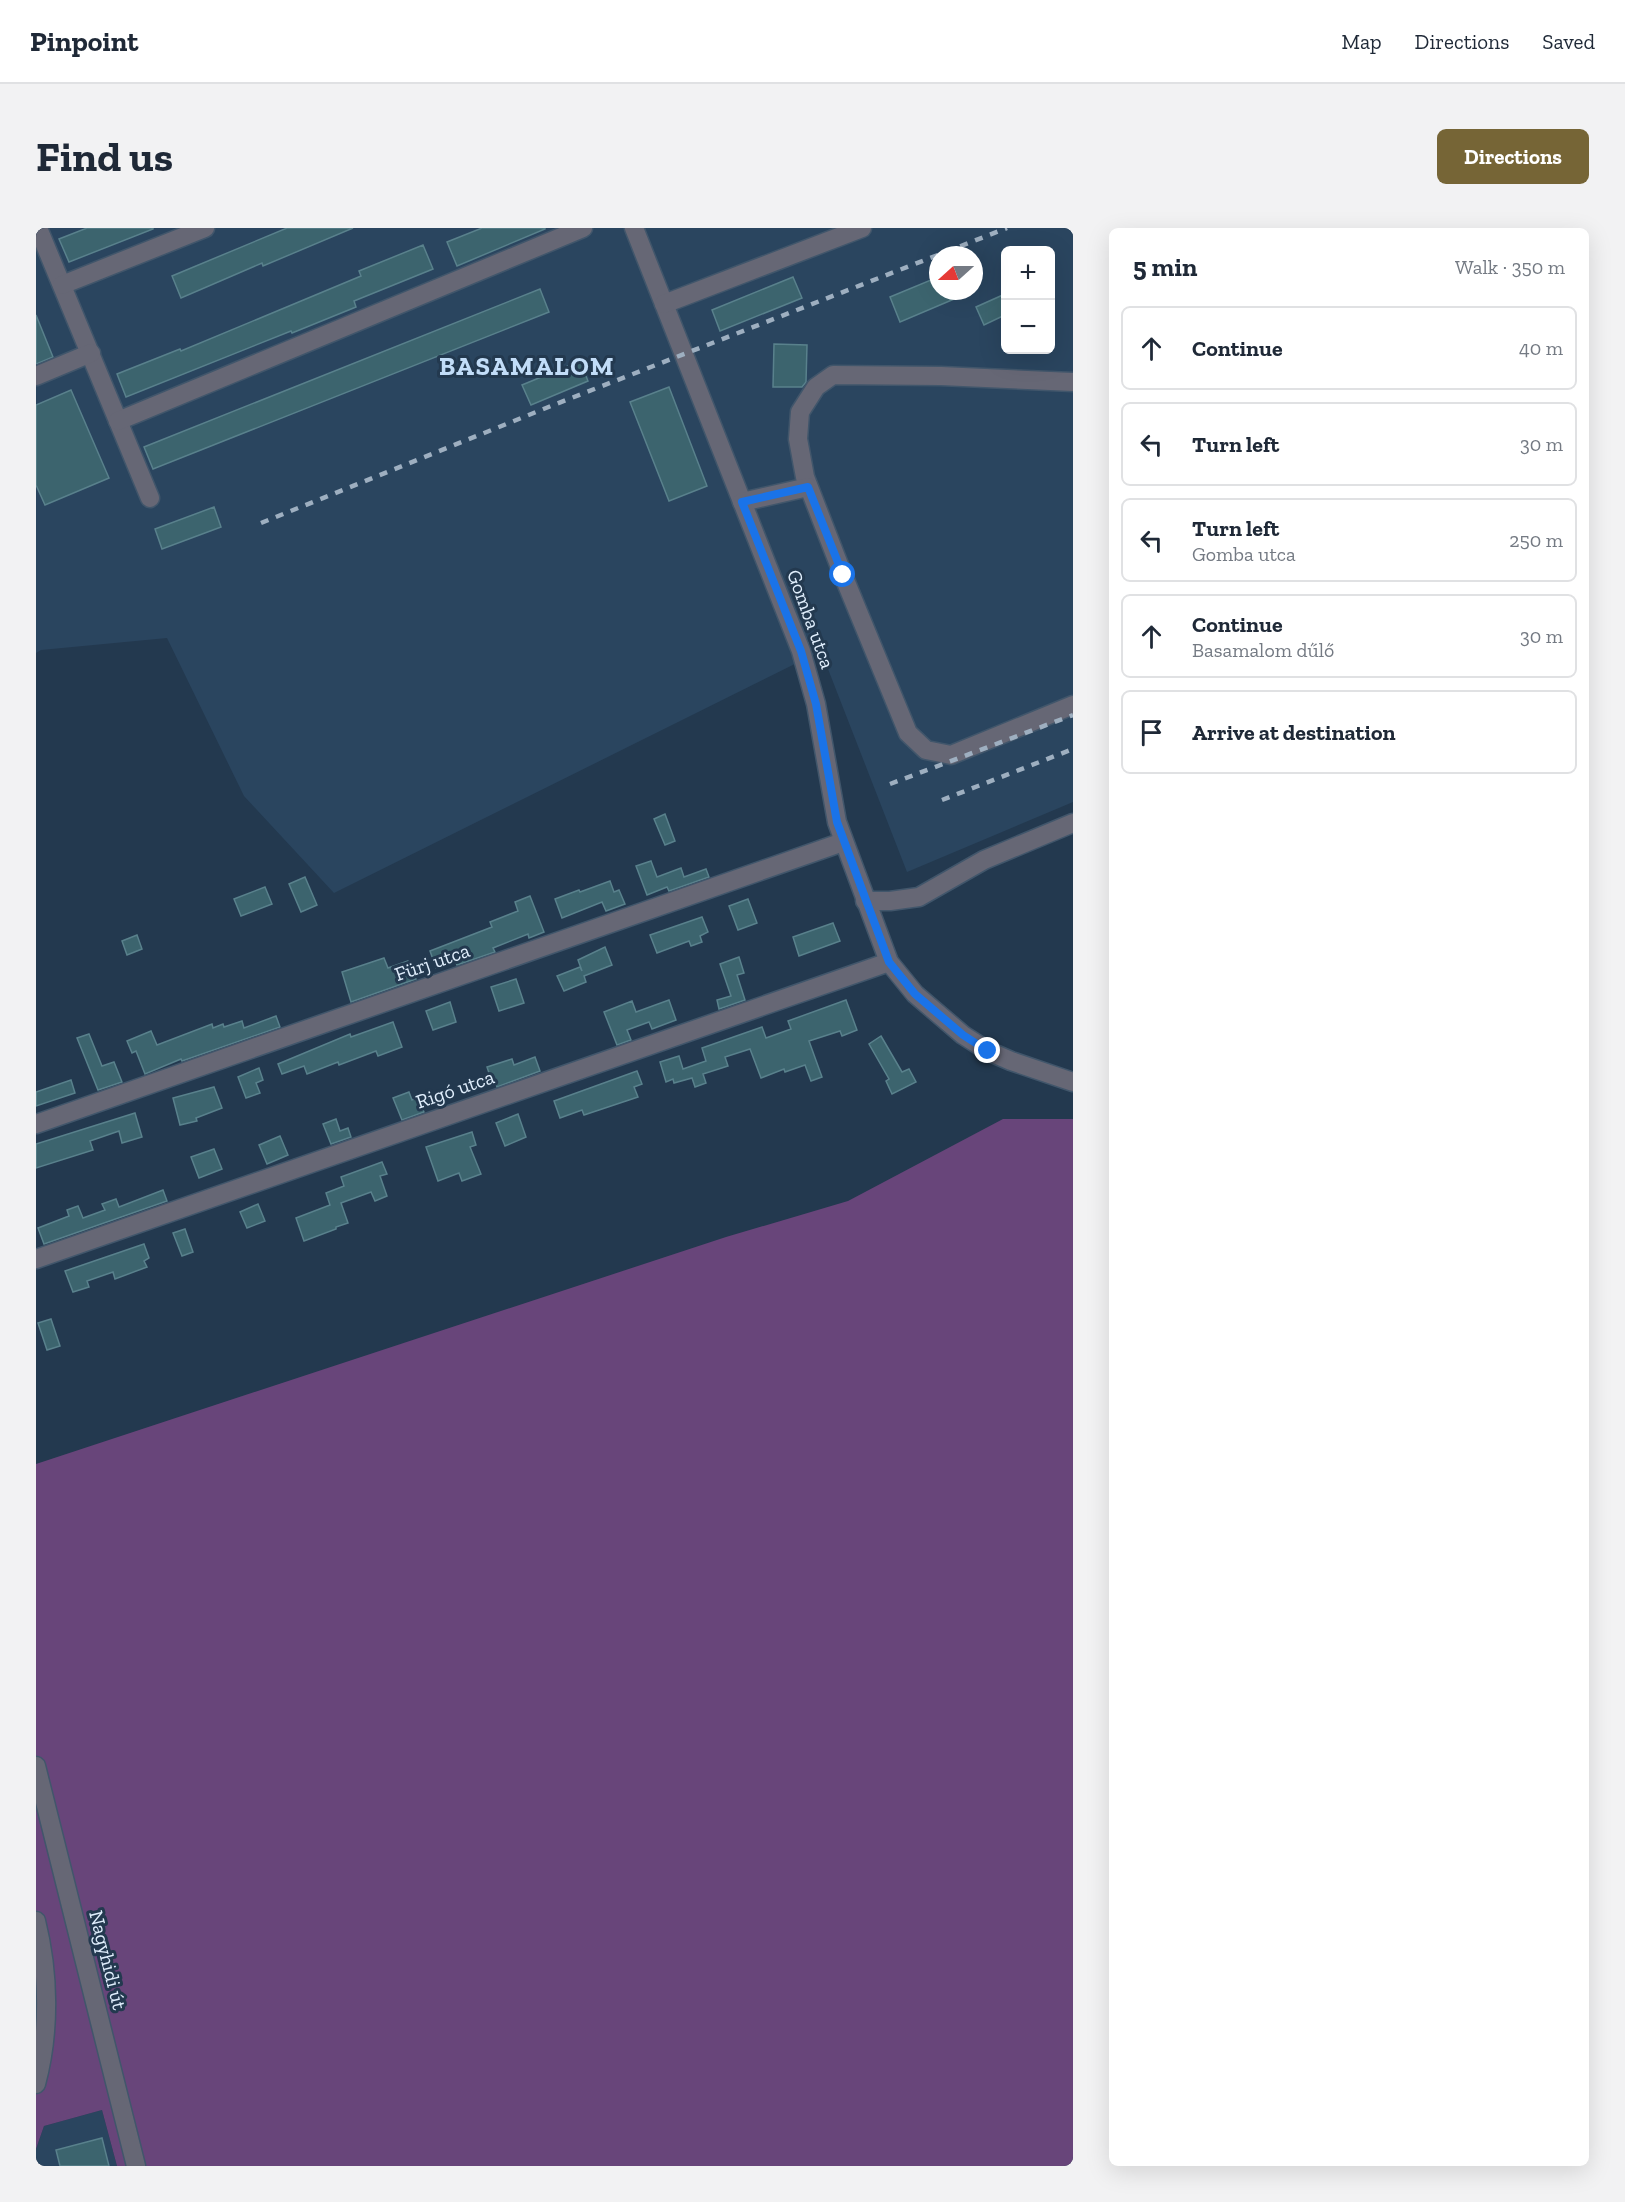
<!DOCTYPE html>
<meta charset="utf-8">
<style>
:root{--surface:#fff;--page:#f2f2f3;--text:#1f2937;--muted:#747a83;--line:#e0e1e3;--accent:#766536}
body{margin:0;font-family:"Zilla Slab",serif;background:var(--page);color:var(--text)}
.controls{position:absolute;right:18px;top:18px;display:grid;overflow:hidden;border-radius:9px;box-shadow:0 6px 24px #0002}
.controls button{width:54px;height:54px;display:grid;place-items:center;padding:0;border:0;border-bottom:2px solid var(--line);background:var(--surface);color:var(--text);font:30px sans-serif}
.compass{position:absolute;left:893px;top:18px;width:54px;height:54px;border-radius:50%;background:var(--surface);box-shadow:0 6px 24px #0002;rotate:249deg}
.stop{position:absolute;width:18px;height:18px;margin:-14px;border:4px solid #1a73e8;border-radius:50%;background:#fff}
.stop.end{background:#1a73e8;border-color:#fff;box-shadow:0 2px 6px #0008}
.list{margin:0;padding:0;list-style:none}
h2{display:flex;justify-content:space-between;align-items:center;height:78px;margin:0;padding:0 24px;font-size:26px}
h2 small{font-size:20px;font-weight:400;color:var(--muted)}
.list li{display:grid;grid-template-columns:39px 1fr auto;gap:18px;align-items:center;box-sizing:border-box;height:84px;margin:0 12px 12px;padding:0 12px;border:2px solid var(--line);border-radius:9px}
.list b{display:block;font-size:22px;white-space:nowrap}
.list p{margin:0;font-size:20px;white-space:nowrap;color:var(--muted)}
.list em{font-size:20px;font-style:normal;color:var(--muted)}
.icon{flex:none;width:33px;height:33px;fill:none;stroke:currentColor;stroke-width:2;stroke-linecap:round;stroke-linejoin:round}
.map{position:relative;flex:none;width:1037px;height:1938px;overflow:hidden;border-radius:9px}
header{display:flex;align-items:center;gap:36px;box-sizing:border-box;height:84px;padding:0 30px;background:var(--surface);border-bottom:2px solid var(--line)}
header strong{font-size:28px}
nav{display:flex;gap:33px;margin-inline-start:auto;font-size:21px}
.intro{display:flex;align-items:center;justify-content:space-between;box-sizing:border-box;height:144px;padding:0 36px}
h1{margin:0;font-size:42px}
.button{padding:15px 27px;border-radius:9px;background:var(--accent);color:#fff;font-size:21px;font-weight:700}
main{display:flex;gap:36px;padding:0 36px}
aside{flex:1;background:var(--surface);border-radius:9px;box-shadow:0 6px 24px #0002}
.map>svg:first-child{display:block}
.built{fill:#2a455f;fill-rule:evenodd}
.green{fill:#68457a}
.building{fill:#3c646e;stroke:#59818c;stroke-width:1.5}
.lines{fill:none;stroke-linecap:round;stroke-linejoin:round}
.minor-casing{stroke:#41566b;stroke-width:21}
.minor{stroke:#666775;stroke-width:18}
.rail{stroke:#9eafc0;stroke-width:4.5;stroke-dasharray:8 8;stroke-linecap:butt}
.route{stroke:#1a73e8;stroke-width:8}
.labels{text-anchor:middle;stroke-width:6;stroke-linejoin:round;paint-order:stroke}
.street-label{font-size:20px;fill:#e1effd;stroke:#23394f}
.district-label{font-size:26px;font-weight:bold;letter-spacing:1.5px;fill:#c2ddf8;stroke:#23394f}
</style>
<header>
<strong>Pinpoint</strong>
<nav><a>Map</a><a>Directions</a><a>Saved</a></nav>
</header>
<div class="intro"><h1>Find us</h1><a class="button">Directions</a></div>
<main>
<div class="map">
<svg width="1037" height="1938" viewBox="0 0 1037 1938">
<rect width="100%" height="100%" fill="#23394f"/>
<g class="built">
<path d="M0,0H1037V574L871,644L785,423L298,665L208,568L131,410L5,422L0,425ZM969,22H1014V122H969ZM902,27H938V63H902Z"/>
<path d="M66,1882L81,1938H0V1921L8,1898Z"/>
</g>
<path class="green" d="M967,891H1037V1938H81L66,1882L8,1898L0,1921V1236L690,1009L812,973Z"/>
<g class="building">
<path d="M51,0H117V1L33,34L23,11Z"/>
<path d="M251,0H317L227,38L226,35L145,70L136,48Z"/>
<path d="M446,0H509V1L421,38L411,14Z"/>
<path d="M387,17L397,41L318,73L320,79L256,105L255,103L90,169L81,146L144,121L145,123L325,48L323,43Z"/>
<path d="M757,49L766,70L684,103L676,82Z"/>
<path d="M902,49V63H937L864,94L854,69Z"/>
<path d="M504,61L513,84L117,241L108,219Z"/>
<path d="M969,66V87L948,97L940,79Z"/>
<path d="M0,87L17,129L0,136Z"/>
<path d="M738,116L771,117L770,154L766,159H737Z"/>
<path d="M544,133L552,153L495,177L486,157Z"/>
<path d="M633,159L671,258L633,273L594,174Z"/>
<path d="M35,162L73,250L9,277L0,257V177Z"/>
<path d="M178,279L185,299L126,321L119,301Z"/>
<path d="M629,586L639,613L629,617L618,591Z"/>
<path d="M615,633L621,649L645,640L648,649L670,641L673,649L633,663L631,659L611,667L600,638Z"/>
<path d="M269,649L281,677L265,684L253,656Z"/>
<path d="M574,653L578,664L583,662L589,676L570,683L566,674L526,690L519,671L543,662L544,664Z"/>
<path d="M229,659L236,676L205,688L198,671Z"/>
<path d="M494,668L508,704L493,710L492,706L457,720L459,724L421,737L419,732L400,740L394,723L456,699L454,694L482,683L479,674Z"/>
<path d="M712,671L721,695L702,702L693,678Z"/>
<path d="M666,689L672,704L664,708L666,714L655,718L653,713L621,725L614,707Z"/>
<path d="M797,695L804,713L763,728L757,709Z"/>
<path d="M101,707L106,721L91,727L86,713Z"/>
<path d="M569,719L576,737L548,748L550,754L528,763L521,748L544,739L546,743L542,732Z"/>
<path d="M703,729L708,745L701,747L709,772L683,781L681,772L695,768L684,736Z"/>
<path d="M348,730L352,740L372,733L380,751L315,774L306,744Z"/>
<path d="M480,751L488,775L463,783L455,759Z"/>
<path d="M633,772L640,792L616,801L613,794L591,802L595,812L581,817L568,784L596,773L600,784Z"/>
<path d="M810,772L821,802L806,808L804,803L773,813L786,849L775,853L769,837L749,844L748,841L725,850L714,821L689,829L692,838L667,846L670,855L659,859L656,850L638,855L637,851L630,854L624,834L643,828L647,841L670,833L666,820L726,799L730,810L755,801L752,793Z"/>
<path d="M414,774L420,794L397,802L390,783Z"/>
<path d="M240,788L244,799L146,833L145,831L109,846L100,823L96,825L91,813L115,803L121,817L176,796L177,800L187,796L188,799L206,793L208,800Z"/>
<path d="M357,794L366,819L342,828L340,823L303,837L302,834L271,846L268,838L246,846L242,836L314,806L315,809Z"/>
<path d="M53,806L66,838L78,834L86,854L62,862L41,810Z"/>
<path d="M845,808L866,844L873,841L880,854L856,866L850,853L853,851L833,816Z"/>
<path d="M499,829L504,843L461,859L458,850L455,851L451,839L476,831L478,837Z"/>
<path d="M223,840L227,852L220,855L224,865L210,870L202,849Z"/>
<path d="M601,843L606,856L598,859L602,869L548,887L546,882L524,890L518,873Z"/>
<path d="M35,852L39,865L0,878V864Z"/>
<path d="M178,859L186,880L160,890L161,893L144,897L137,870Z"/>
<path d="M373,864L376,872L382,869L388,884L366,892L357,870Z"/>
<path d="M99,885L106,909L86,915L83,903L54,913L57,922L0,940V916Z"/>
<path d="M482,886L490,909L469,918L460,895Z"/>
<path d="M300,891L304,903L312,900L315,909L295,916L287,896Z"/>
<path d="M436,904L440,917L434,919L445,946L426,953L423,945L402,953L390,919Z"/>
<path d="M244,908L252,927L231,936L223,917Z"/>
<path d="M178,921L186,941L163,950L155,929Z"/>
<path d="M346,934L351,946L344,948L351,968L339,973L335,964L305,975L312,995L300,999V1001L268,1013L260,990L294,977L290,965L308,958L305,949Z"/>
<path d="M127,962L131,973L8,1016L2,1000L33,988L31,982L42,978L47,990L69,982L66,976L80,971L83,979Z"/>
<path d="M222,976L229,993L211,1000L204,984Z"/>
<path d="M149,1001L157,1024L146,1028L137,1005Z"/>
<path d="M108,1016L113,1030L108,1033L111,1039L79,1051L77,1044L51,1053L53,1059L37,1064L29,1043Z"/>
<path d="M15,1091L24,1118L11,1122L2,1095Z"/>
<path d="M66,1910L73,1938H24L20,1922Z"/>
</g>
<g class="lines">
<defs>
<g id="minor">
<path d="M2,0L114,270"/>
<path d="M598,0L765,423L780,476L801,594L853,734L879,766L927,807L952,823L975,833L1037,854"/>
<path d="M26,57L169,0"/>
<path d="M628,76L826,0"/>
<path d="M0,148L55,125"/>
<path d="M1037,154L905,148L797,147L780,159L764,184L762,211L769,249L807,347L872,505L890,522L915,527L1037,477"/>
<path d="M82,193L547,0"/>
<path d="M706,274L772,259"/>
<path d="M829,673H854L883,669L948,632L1037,595"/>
<path d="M0,896L807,614"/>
<path d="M0,1031L853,734"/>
<path d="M0,1538L100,1938"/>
<path d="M0,1693C13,1745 14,1804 0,1856"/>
</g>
</defs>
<use href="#minor" class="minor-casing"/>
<use href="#minor" class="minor"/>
<g class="rail">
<path d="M225,295L520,176L971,0"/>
<path d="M854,556L1037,487"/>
<path d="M906,572L1037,521"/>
</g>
</g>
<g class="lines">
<path class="route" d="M807,347L772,259L706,274L765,423L780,476L801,594L853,734L879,766L927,807L952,823"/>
</g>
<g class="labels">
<g class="street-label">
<text transform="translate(775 391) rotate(70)" y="7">Gomba utca</text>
<text transform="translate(396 734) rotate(-19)" y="7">Fürj utca</text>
<text transform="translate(419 861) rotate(-19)" y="7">Rigó utca</text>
<text transform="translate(72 1732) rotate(76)" y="7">Nagyhidi út</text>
</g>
<g class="district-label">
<text x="491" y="147">BASAMALOM</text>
</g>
</g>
</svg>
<div class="controls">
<button>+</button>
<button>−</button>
</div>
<svg class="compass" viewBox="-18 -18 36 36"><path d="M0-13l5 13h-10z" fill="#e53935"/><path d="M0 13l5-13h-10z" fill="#747a83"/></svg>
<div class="stop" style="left:807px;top:347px"></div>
<div class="stop end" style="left:952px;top:823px"></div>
</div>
<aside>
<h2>5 min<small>Walk · 350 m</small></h2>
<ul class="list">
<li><svg class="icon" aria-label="ahead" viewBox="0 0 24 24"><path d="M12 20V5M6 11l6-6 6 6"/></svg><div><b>Continue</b></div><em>40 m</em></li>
<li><svg class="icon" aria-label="left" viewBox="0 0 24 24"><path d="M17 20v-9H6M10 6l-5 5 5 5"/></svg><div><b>Turn left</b></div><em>30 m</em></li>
<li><svg class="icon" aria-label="left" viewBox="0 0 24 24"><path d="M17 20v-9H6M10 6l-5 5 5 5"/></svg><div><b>Turn left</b><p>Gomba utca</p></div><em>250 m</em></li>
<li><svg class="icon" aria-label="ahead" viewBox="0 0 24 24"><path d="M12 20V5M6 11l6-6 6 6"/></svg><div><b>Continue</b><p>Basamalom dűlő</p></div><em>30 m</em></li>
<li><svg class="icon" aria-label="arrive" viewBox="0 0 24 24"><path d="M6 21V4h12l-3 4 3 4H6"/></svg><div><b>Arrive at destination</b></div></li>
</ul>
</aside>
</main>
